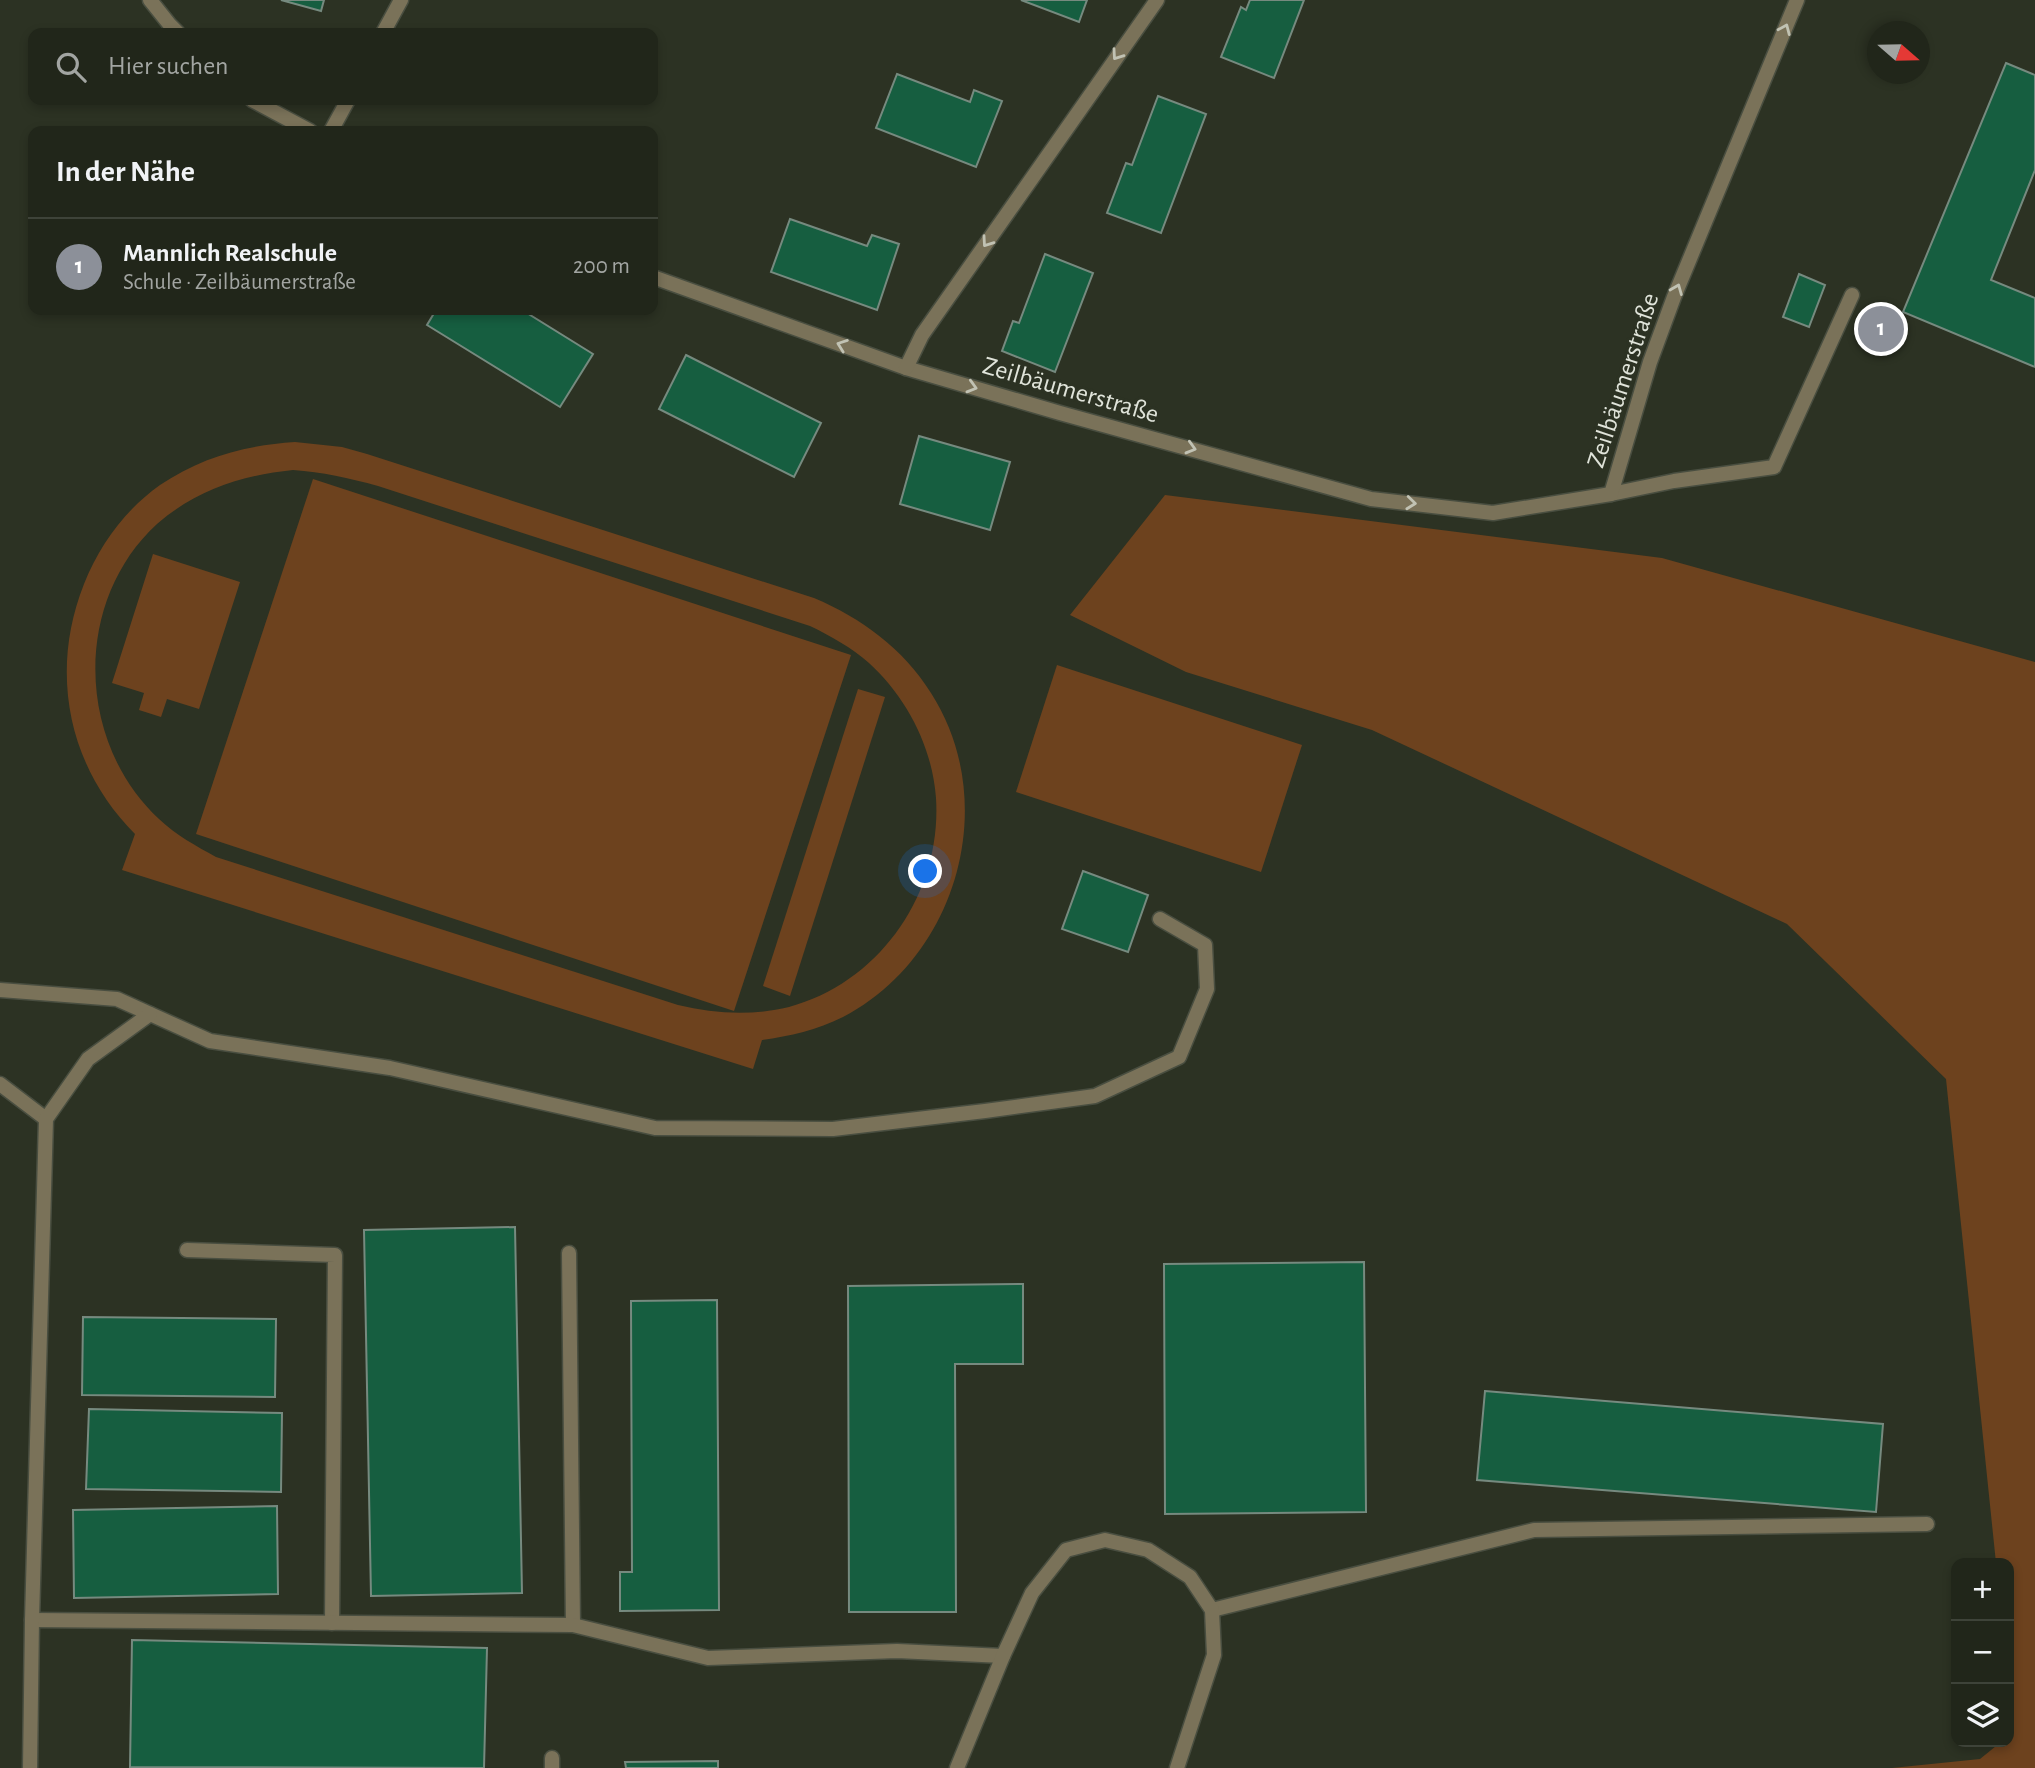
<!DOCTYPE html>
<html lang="de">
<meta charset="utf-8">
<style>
:root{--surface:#21261a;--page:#2d3227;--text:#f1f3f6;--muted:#a2a5a2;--line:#3e4339;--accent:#8c9099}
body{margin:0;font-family:"Alegreya Sans",sans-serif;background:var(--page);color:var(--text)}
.controls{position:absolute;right:21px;bottom:21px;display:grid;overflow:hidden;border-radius:14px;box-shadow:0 4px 10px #0003}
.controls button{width:63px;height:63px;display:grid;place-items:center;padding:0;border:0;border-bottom:2px solid var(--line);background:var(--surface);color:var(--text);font:35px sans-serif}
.compass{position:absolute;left:1867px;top:21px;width:63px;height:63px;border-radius:50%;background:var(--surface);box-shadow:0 4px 10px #0003;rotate:110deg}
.you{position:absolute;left:926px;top:872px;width:24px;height:24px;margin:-18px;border:5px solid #fff;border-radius:50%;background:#1a73e8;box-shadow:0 0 0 10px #1a73e833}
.badge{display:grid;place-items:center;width:46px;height:46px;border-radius:50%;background:var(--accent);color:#fff;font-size:23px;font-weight:700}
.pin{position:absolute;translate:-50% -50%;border:4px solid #fff;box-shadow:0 2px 7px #0006}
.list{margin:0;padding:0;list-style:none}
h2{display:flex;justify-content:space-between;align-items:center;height:91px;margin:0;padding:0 28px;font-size:30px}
h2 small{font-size:23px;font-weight:400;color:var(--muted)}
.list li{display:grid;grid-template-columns:46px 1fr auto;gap:21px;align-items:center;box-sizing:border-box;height:98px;padding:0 28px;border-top:2px solid var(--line)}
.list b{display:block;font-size:26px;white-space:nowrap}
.list p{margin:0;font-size:23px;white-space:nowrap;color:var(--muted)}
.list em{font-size:23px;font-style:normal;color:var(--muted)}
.icon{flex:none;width:38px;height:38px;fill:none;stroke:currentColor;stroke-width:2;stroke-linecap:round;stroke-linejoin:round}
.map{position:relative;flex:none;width:2035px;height:1768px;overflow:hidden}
.search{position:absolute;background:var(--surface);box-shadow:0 4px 10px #0003;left:28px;top:28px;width:630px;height:77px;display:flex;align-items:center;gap:18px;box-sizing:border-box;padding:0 24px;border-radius:14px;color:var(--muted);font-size:26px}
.panel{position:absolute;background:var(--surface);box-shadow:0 4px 10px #0003;left:28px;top:126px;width:630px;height:189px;border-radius:14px}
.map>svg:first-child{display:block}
.green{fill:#6d421e;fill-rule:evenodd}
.building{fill:#165e40;stroke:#768a7f;stroke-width:2}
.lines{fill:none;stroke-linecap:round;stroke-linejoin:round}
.service-casing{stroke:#494e40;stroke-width:17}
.minor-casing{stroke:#494e40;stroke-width:17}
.service{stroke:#7a7259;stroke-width:14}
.minor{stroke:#7a7259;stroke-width:14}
.oneway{stroke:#c1c2b3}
.labels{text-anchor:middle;stroke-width:6;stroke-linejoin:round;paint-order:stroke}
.street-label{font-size:26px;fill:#e0e4da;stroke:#2c3223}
</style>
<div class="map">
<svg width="2035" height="1768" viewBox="0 0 2035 1768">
<rect width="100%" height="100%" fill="#2c3223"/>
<g class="green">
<path d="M295,442L342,447L367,454L814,598C861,618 903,648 931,693C1001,802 958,957 843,1017C817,1030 790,1036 762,1040L753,1069L122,870L135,834C68,767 49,672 84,584C100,544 125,510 160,485C201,457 247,445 295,442ZM293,470C322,472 349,478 378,486L810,626C831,636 852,648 869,663C907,698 932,746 936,798C942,892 881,982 789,1007C752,1016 715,1014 678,1005L216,857C196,846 176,835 159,819C76,742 73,601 157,524C196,490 243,475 293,470Z"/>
<path d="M313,479L851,655L734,1011L196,834Z"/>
<path d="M1165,495L1662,558L2035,662V1768H1892L1980,1759L2001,1742H2009V1736L2013,1732L2009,1691V1563H1996L1946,1079L1787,924L1372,730L1186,672L1070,615Z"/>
<path d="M153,554L240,582L199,709L167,699L161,717L139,710L144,693L112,683Z"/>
<path d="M1057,665L1302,745L1261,872L1016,792Z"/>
<path d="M858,689L885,697L790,996L763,986Z"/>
</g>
<g class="building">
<path d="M281,0H324L321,11Z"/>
<path d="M1021,0H1087L1079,22Z"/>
<path d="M1250,0H1304L1274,78L1221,57L1241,7L1246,10Z"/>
<path d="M2006,63L2035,75V170L1991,280L2035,298V367L1903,312Z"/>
<path d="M897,74L970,102L974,90L1002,101L976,167L876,128Z"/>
<path d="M1158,96L1206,114L1161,233L1107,213L1126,163L1132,165Z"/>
<path d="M790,219L867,246L872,235L899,244L877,310L771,272Z"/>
<path d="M1045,254L1093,273L1055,372L1002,351L1013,321L1019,323Z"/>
<path d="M1799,274L1825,285L1809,327L1783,317Z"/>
<path d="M436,310H522L593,354L560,407L427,325Z"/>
<path d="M686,355L821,423L794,477L659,409Z"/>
<path d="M919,436L1010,462L990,530L900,504Z"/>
<path d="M1083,871L1148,895L1128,952L1062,929Z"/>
<path d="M515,1227L522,1593L371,1596L364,1230Z"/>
<path d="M1364,1262L1366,1512L1165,1514L1164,1264Z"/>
<path d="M1023,1284V1364H955L956,1612H849L848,1286Z"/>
<path d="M717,1300L719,1610L620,1611V1572H632L631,1301Z"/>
<path d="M83,1317L276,1319L275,1397L82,1395Z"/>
<path d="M1485,1391L1883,1424L1876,1512L1477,1480Z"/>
<path d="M89,1409L282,1413L281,1492L86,1489Z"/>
<path d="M277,1506L278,1594L74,1598L73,1510Z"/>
<path d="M132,1640L487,1648L484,1768L130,1767Z"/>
<path d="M718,1761V1768H626L625,1762Z"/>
</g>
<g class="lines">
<defs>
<g id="service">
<path d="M1611,494L1674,481L1774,467L1852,295"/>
<path d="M0,990L117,999L210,1041L390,1068L655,1128L833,1129L985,1111L1095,1096L1179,1057L1207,989L1205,945L1160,919"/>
<path d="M0,1084L46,1119"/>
<path d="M187,1250L335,1255L332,1623"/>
<path d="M569,1253L573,1625"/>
<path d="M1212,1610L1534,1530L1927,1524"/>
<path d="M32,1620L573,1625L708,1658L897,1651L1003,1656"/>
<path d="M30,1768L32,1620L46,1119L88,1059L150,1014"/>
<path d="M552,1768V1758"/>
<path d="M957,1768L1003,1656L1032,1593L1066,1550L1105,1540L1148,1550L1190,1577L1212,1610L1214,1655L1177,1768"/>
</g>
<g id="minor">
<path d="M150,0L170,25L178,33"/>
<path d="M383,33L401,0"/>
<path d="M252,100L310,131"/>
<path d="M331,131L348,100"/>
<path d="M653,277L906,368L1060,413L1371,499L1493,513L1611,494L1650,362L1674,297L1797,0"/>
<path d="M906,368L922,335L1157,0"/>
</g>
</defs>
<use href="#service" class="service-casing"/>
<use href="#minor" class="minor-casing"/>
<use href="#service" class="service"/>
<use href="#minor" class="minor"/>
</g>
<defs><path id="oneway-chevron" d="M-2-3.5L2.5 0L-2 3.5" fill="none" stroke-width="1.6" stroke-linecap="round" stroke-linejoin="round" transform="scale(1.75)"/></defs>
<g class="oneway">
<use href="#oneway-chevron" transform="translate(1785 29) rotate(-67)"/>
<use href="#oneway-chevron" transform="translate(1117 55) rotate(125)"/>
<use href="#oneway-chevron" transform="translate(987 242) rotate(125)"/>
<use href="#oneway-chevron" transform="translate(1677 289) rotate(-68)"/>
<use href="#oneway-chevron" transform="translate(842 345) rotate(-160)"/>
<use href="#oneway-chevron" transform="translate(972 387) rotate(16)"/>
<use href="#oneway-chevron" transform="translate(1191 448) rotate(16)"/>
<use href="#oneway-chevron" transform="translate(1411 503) rotate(6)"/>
</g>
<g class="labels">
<g class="street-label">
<text transform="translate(1622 380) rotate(-72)" y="9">Zeilbäumerstraße</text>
<text transform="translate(1071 389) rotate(16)" y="9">Zeilbäumerstraße</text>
</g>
</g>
</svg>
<div class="controls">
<button>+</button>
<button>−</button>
<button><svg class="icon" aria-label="layers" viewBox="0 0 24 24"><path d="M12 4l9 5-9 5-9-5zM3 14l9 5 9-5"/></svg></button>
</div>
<svg class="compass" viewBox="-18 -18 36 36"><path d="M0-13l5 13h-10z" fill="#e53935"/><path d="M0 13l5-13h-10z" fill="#a2a5a2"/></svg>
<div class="you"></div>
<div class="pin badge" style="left:1881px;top:329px">1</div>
<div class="search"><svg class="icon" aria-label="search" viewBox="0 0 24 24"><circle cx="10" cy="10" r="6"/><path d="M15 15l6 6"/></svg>Hier suchen</div>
<section class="panel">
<h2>In der Nähe<small></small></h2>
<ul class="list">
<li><span class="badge">1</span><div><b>Mannlich Realschule</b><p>Schule · Zeilbäumerstraße</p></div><em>200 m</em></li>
</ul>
</section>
</div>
